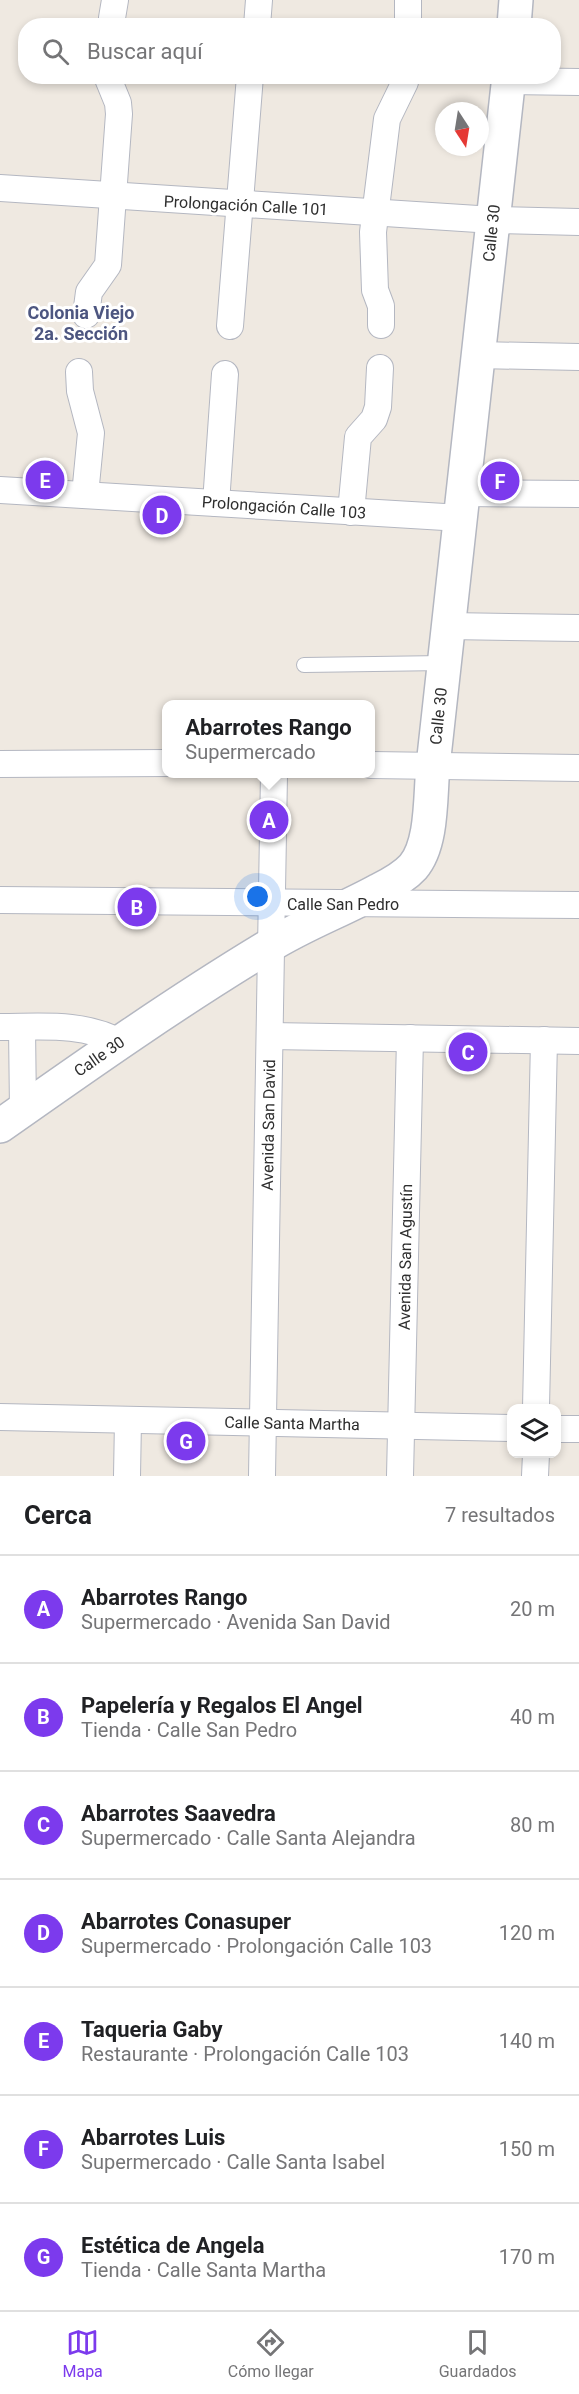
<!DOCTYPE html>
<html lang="es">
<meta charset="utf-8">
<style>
:root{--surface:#fff;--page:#f6f6f6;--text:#202124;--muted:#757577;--line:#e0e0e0;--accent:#7c3aed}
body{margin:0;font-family:Roboto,sans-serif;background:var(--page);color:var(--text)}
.controls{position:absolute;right:18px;bottom:18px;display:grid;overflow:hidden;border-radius:12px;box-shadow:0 3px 9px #0003}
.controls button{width:54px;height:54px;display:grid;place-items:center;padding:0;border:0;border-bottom:2px solid var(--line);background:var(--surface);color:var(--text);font:30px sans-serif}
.compass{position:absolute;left:435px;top:102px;width:54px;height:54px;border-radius:50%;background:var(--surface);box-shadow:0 3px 9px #0003;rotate:168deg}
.you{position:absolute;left:258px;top:897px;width:21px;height:21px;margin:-15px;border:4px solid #fff;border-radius:50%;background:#1a73e8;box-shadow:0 0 0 9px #1a73e833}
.badge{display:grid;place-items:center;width:39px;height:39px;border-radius:50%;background:var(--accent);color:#fff;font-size:20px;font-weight:700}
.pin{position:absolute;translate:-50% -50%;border:3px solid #fff;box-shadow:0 2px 6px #0006}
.popup{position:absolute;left:162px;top:700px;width:213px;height:78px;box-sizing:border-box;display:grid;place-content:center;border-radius:12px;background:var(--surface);filter:drop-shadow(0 2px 4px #0005);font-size:20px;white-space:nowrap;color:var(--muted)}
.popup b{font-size:22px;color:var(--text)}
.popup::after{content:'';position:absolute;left:50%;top:100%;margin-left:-12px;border:12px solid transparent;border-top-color:var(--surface)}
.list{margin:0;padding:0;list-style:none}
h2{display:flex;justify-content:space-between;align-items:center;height:78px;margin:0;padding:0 24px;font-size:26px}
h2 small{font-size:20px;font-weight:400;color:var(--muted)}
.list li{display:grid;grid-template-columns:39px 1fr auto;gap:18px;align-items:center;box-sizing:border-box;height:108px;padding:0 24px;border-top:2px solid var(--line)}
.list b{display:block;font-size:22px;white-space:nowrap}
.list p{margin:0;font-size:20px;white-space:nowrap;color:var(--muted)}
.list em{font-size:20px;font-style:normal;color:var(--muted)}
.icon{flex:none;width:33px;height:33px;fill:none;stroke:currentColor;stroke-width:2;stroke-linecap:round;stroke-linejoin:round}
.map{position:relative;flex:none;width:579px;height:1476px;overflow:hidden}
.search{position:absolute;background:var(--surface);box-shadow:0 3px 9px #0003;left:18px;right:18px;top:18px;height:66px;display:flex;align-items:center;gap:15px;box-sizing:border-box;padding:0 21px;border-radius:24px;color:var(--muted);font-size:22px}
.sheet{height:834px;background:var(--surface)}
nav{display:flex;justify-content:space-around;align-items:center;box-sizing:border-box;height:84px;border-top:2px solid var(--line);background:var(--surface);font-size:16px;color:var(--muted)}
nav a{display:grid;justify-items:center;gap:3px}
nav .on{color:var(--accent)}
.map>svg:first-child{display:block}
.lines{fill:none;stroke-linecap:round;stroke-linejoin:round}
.lane-casing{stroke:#b4b7c1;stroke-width:16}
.street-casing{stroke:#b4b7c1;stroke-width:28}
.secondary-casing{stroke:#b4b7c1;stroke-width:36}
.lane{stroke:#fff;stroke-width:14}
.street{stroke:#fff;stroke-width:26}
.secondary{stroke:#fff;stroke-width:33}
.labels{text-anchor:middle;stroke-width:6;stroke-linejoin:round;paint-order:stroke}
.street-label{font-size:16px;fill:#2e2e2e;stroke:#fff}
.neighbourhood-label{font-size:18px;font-weight:bold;fill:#4d5680;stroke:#fff}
</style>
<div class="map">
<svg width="579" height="1476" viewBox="0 0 579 1476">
<rect width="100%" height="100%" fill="#efe9e1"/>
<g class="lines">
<defs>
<path id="lane" d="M304,665L444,663"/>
<g id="street">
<path d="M112,18L115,0"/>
<path d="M257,26L259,0"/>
<path d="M408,26V0"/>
<path d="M508,81L579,82"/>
<path d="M0,188L493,220L579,222"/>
<path d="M86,315L89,292L108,265L119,114L118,103L107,76"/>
<path d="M381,325V306L375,290L373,232L387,119L405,82"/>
<path d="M230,326L250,76"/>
<path d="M478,355L579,357"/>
<path d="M79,372L80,391L91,433L85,495"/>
<path d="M0,490L461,518"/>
<path d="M464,493L579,494"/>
<path d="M216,503L225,374"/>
<path d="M351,512L358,437L374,419L378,407L380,368"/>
<path d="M448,626L579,628"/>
<path d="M0,764L167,763"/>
<path d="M371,765L579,768"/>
<path d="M0,900L579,905"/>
<path d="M0,1027C41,1027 82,1022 119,1042"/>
<path d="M22,1027L23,1110"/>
<path d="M270,1036L579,1041"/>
<path d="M536,1408L544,1040"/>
<path d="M0,1417L512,1428"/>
<path d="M556,1429H579"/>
<path d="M127,1476L128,1420"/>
<path d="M262,1476L274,774"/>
<path d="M400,1476L410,1038"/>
<path d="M535,1476L536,1454"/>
</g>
<g id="secondary">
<path d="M514,26L516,0"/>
<path d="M0,1126C88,1064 176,1002 269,946C304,924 343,910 379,890C391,884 404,877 413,867C433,844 430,795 433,766L509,76"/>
</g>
</defs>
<use href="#lane" class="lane-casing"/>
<use href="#street" class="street-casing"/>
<use href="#secondary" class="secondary-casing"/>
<use href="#lane" class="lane"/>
<use href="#street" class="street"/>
<use href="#secondary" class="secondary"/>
</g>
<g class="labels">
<g class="street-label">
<text transform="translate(246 205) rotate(3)" y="6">Prolongación Calle 101</text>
<text transform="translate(491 233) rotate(-84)" y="6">Calle 30</text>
<text transform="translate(284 507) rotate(4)" y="6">Prolongación Calle 103</text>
<text transform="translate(438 716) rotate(-84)" y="6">Calle 30</text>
<text x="343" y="910">Calle San Pedro</text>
<text transform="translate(99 1056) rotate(-35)" y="6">Calle 30</text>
<text transform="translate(268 1125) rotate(-89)" y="6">Avenida San David</text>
<text transform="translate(405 1257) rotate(-89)" y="6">Avenida San Agustín</text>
<text transform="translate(292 1423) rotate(1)" y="6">Calle Santa Martha</text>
</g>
<g class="neighbourhood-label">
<text x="81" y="319">Colonia Viejo<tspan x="81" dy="21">2a. Sección</tspan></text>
</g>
</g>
</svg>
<div class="controls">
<button><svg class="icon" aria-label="layers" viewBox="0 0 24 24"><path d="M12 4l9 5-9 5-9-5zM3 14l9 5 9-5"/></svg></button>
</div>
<svg class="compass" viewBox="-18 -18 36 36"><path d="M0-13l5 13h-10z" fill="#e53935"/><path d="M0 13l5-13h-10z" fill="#757577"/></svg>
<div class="you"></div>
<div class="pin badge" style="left:269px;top:820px">A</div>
<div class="popup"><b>Abarrotes Rango</b>Supermercado</div>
<div class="pin badge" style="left:137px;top:907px">B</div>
<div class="pin badge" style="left:468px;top:1052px">C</div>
<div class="pin badge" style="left:162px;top:515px">D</div>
<div class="pin badge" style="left:45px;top:480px">E</div>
<div class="pin badge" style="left:500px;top:481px">F</div>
<div class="pin badge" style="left:186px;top:1441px">G</div>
<div class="search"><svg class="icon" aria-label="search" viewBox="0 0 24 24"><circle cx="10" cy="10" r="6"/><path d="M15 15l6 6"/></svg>Buscar aquí</div>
</div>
<section class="sheet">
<h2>Cerca<small>7 resultados</small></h2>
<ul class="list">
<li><span class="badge">A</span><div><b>Abarrotes Rango</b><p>Supermercado · Avenida San David</p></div><em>20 m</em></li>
<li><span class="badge">B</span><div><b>Papelería y Regalos El Angel</b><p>Tienda · Calle San Pedro</p></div><em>40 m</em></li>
<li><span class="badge">C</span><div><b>Abarrotes Saavedra</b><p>Supermercado · Calle Santa Alejandra</p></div><em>80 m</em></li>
<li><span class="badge">D</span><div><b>Abarrotes Conasuper</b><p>Supermercado · Prolongación Calle 103</p></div><em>120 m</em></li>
<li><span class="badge">E</span><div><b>Taqueria Gaby</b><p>Restaurante · Prolongación Calle 103</p></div><em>140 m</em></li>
<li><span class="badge">F</span><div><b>Abarrotes Luis</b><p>Supermercado · Calle Santa Isabel</p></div><em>150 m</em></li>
<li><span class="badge">G</span><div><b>Estética de Angela</b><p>Tienda · Calle Santa Martha</p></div><em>170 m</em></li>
</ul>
</section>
<nav>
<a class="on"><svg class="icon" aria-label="map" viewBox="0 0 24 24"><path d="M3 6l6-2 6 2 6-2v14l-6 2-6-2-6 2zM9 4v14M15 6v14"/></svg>Mapa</a>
<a><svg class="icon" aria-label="directions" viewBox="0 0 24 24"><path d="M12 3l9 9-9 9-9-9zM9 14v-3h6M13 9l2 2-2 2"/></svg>Cómo llegar</a>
<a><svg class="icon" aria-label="saved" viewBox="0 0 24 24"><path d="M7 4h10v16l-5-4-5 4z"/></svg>Guardados</a>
</nav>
